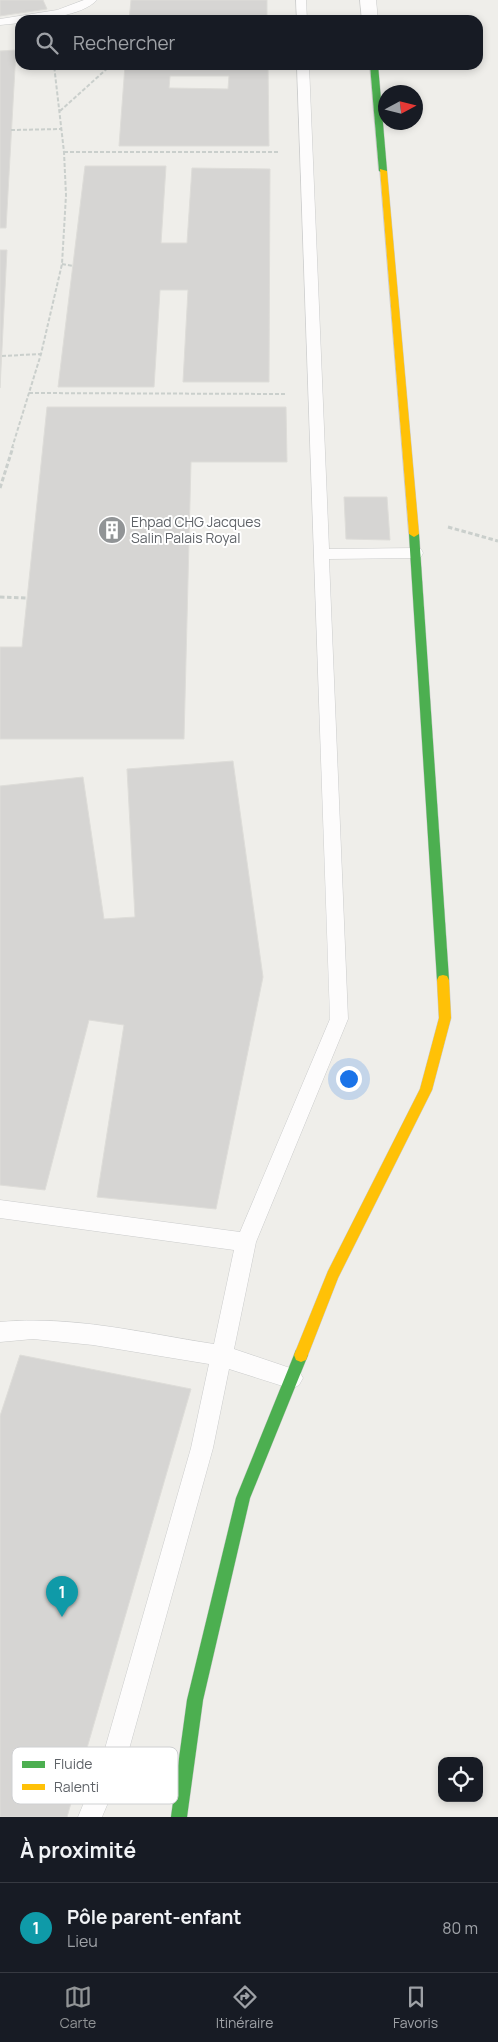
<!DOCTYPE html>
<html lang="fr">
<meta charset="utf-8">
<style>
:root{--surface:#171b24;--page:#20242c;--text:#f1f3f6;--muted:#9ea1a6;--line:#363941;--accent:#919496}
body{margin:0;font-family:Manrope,sans-serif;background:var(--page);color:var(--text)}
.controls{position:absolute;right:15px;bottom:15px;display:grid;overflow:hidden;border-radius:10px;box-shadow:0 2px 8px #0003}
.controls button{width:45px;height:45px;display:grid;place-items:center;padding:0;border:0;border-bottom:1px solid var(--line);background:var(--surface);color:var(--text);font:25px sans-serif}
.compass{position:absolute;left:378px;top:85px;width:45px;height:45px;border-radius:50%;background:var(--surface);box-shadow:0 2px 8px #0003;rotate:83deg}
.you{position:absolute;left:348px;top:1078px;width:18px;height:18px;margin:-12px;border:4px solid #fff;border-radius:50%;background:#1a73e8;box-shadow:0 0 0 8px #1a73e833}
.badge{display:grid;place-items:center;width:32px;height:32px;border-radius:50%;background:var(--accent);color:#fff;font-size:16px;font-weight:700}
.pin{position:absolute;translate:-50% -41px;filter:drop-shadow(0 1px 2px #0008)}
.pin::after{content:'';position:absolute;top:26px;width:18px;height:15px;background:inherit;clip-path:polygon(0 0,100% 0,50% 100%)}
.list{margin:0;padding:0;list-style:none}
h2{display:flex;justify-content:space-between;align-items:center;height:65px;margin:0;padding:0 20px;font-size:21px}
h2 small{font-size:16px;font-weight:400;color:var(--muted)}
.list li{display:grid;grid-template-columns:32px 1fr auto;gap:15px;align-items:center;box-sizing:border-box;height:90px;padding:0 20px;border-top:1px solid var(--line)}
.list b{display:block;font-size:19px;white-space:nowrap}
.list p{margin:0;font-size:16px;white-space:nowrap;color:var(--muted)}
.list em{font-size:16px;font-style:normal;color:var(--muted)}
.icon{flex:none;width:28px;height:28px;fill:none;stroke:currentColor;stroke-width:2;stroke-linecap:round;stroke-linejoin:round}
.map{position:relative;flex:none;width:498px;height:1817px;overflow:hidden}
.search{position:absolute;background:var(--surface);box-shadow:0 2px 8px #0003;left:15px;right:15px;top:15px;height:55px;display:flex;align-items:center;gap:12px;box-sizing:border-box;padding:0 18px;border-radius:15px;color:var(--muted);font-size:19px}
.sheet{height:155px;background:var(--surface)}
nav{display:flex;justify-content:space-around;align-items:center;box-sizing:border-box;height:70px;border-top:1px solid var(--line);background:var(--surface);font-size:14px;color:var(--muted)}
nav a{display:grid;justify-items:center;gap:2px}
nav .on{color:var(--accent)}
.map>svg:first-child{display:block}
.building{fill:#d6d5d3;stroke:#deddd9;fill-rule:evenodd}
.lines{fill:none;stroke-linecap:round;stroke-linejoin:round}
.lane-casing{stroke:#cbcccc;stroke-width:1}
.street-casing{stroke:#cbcccc;stroke-width:1}
.fast-casing{stroke:#cacacb;stroke-width:1}
.slow-casing{stroke:#cacacb;stroke-width:1}
.path-far1{stroke:#cacfcc;stroke-width:2;stroke-dasharray:4 2;stroke-linecap:butt}
.path{stroke:#cacfcc;stroke-width:3;stroke-dasharray:4.5 2.5;stroke-linecap:butt}
.lane{fill:#fdfcfc;fill-rule:evenodd}
.street{fill:#fdfcfc;fill-rule:evenodd}
.fast{fill:#4caf50;fill-rule:evenodd}
.slow{fill:#ffc107;fill-rule:evenodd}
.labels{text-anchor:middle;stroke-width:4;stroke-linejoin:round;paint-order:stroke}
.poi-label{font-size:14px;fill:#5f6368;stroke:#fff;text-anchor:start}
.key{fill:#fff;stroke:#cfd0d2;stroke-width:1}
.key-label{font-size:14px;fill:#5f6368}
</style>
<div class="map">
<svg width="498" height="1817" viewBox="0 0 498 1817">
<rect width="100%" height="100%" fill="#efeeea"/>
<g class="building">
<path d="M0,0H43L47,9L0,16Z"/>
<path d="M131,0H267V20H129Z"/>
<path d="M16,50L6,228H0V51Z"/>
<path d="M125,65H268L269,146H119ZM170,76H229L228,89L169,88Z"/>
<path d="M85,166H166L161,243H187L192,168L270,169L269,382H183L188,290H160L154,387H58Z"/>
<path d="M0,250H7L0,388Z"/>
<path d="M47,407H286L287,462H191L184,739H0V647H22Z"/>
<path d="M344,497H387L390,540L346,539Z"/>
<path d="M233,761L263,977L216,1209L97,1197L124,1025L89,1020L45,1190L0,1185V786L83,777L104,919L135,917L127,769Z"/>
<path d="M20,1355L191,1389L67,1817H0V1416Z"/>
</g>
<g class="lines">
<defs>
<g id="lane">
<path d="M84,0H97C82,16 41,20 20,20V23L0,25V19L57,10Z"/>
<path d="M296,0H306L307,20H297Z"/>
<path d="M297,65H309L329,549L416,548L421,549L423,553L421,557L416,558L329,559L348,1019L256,1242L234,1349L299,1371L303,1378L299,1385L292,1389L229,1369L213,1448L126,1760L102,1817H78L102,1759L191,1448L209,1364L93,1345L33,1339L0,1342V1322C71,1315 143,1333 214,1344L234,1250L0,1218V1200L240,1232L330,1019Z"/>
</g>
<path id="street" d="M360,0H376L378,20H362Z"/>
<g id="fast">
<path d="M370,65H378L387,171L383,173L379,171Z"/>
<path d="M414,531L419,534L449,980L447,984L443,985L439,984L437,980L409,534Z"/>
<path d="M301,1348L306,1350L308,1355L250,1498L203,1700L187,1817H171L187,1700L236,1498L296,1350Z"/>
</g>
<g id="slow">
<path d="M380,169L387,171L419,534L414,537L409,534Z"/>
<path d="M443,975L447,976L449,980L451,1018L432,1090L338,1278L306,1360L301,1362L296,1360L294,1355L328,1271L420,1089L439,1018L437,980L439,976Z"/>
</g>
</defs>
<use href="#lane" class="lane-casing"/>
<use href="#street" class="street-casing"/>
<use href="#fast" class="fast-casing"/>
<use href="#slow" class="slow-casing"/>
<g class="path-far1">
<path d="M56,68L91,65"/>
<path d="M60,111L111,65"/>
<path d="M11,130L61,129"/>
<path d="M64,152H279"/>
<path d="M62,264L73,266"/>
<path d="M2,356L41,354"/>
<path d="M29,393L285,394"/>
<path d="M12,448L41,354L62,264L66,195L64,152L54,65"/>
</g>
<g class="path">
<path d="M0,488L13,447"/>
<path d="M448,527L498,541"/>
<path d="M0,597L27,598"/>
</g>
<use href="#lane" class="lane"/>
<use href="#street" class="street"/>
<use href="#fast" class="fast"/>
<use href="#slow" class="slow"/>
</g>
<defs>
<symbol id="building-disc" viewBox="-11 -11 22 22"><circle r="9.5" fill="#919496" stroke="#fff"/><path d="M-4-6H4V6H1V3H-1V6H-4ZM-2.5-4.3h1.7v1.8h-1.7ZM.8-4.3h1.7v1.8H.8ZM-2.5-1h1.7V.8h-1.7ZM.8-1h1.7V.8H.8Z" fill="#fff"/></symbol>
</defs>
<g fill-rule="evenodd">
<use href="#building-disc" x="96" y="514" width="32" height="32"/>
</g>
<g class="labels">
<g class="poi-label">
<text x="131" y="527">Ehpad CHG Jacques<tspan x="131" dy="16">Salin Palais Royal</tspan></text>
</g>
</g>
<rect x="12" y="1747" width="166" height="57" rx="8" class="key"/>
<rect x="22" y="1761" width="23" height="7" fill="#4caf50"/>
<rect x="22" y="1784" width="23" height="6" fill="#ffc107"/>
<g class="key-label">
<text x="54" y="1769">Fluide</text>
<text x="54" y="1792">Ralenti</text>
</g>
</svg>
<div class="controls">
<button><svg class="icon" aria-label="locate" viewBox="0 0 24 24"><circle cx="12" cy="12" r="6"/><path d="M12 2v4M12 18v4M2 12h4M18 12h4"/></svg></button>
</div>
<svg class="compass" viewBox="-18 -18 36 36"><path d="M0-13l5 13h-10z" fill="#e53935"/><path d="M0 13l5-13h-10z" fill="#9ea1a6"/></svg>
<div class="you"></div>
<div class="pin badge" style="left:62px;top:1617px;background:#0f9aa8">1</div>
<div class="search"><svg class="icon" aria-label="search" viewBox="0 0 24 24"><circle cx="10" cy="10" r="6"/><path d="M15 15l6 6"/></svg>Rechercher</div>
</div>
<section class="sheet">
<h2>À proximité<small></small></h2>
<ul class="list">
<li><span class="badge" style="background:#0f9aa8">1</span><div><b>Pôle parent-enfant</b><p>Lieu</p></div><em>80 m</em></li>
</ul>
</section>
<nav>
<a class="on"><svg class="icon" aria-label="map" viewBox="0 0 24 24"><path d="M3 6l6-2 6 2 6-2v14l-6 2-6-2-6 2zM9 4v14M15 6v14"/></svg>Carte</a>
<a><svg class="icon" aria-label="directions" viewBox="0 0 24 24"><path d="M12 3l9 9-9 9-9-9zM9 14v-3h6M13 9l2 2-2 2"/></svg>Itinéraire</a>
<a><svg class="icon" aria-label="saved" viewBox="0 0 24 24"><path d="M7 4h10v16l-5-4-5 4z"/></svg>Favoris</a>
</nav>
